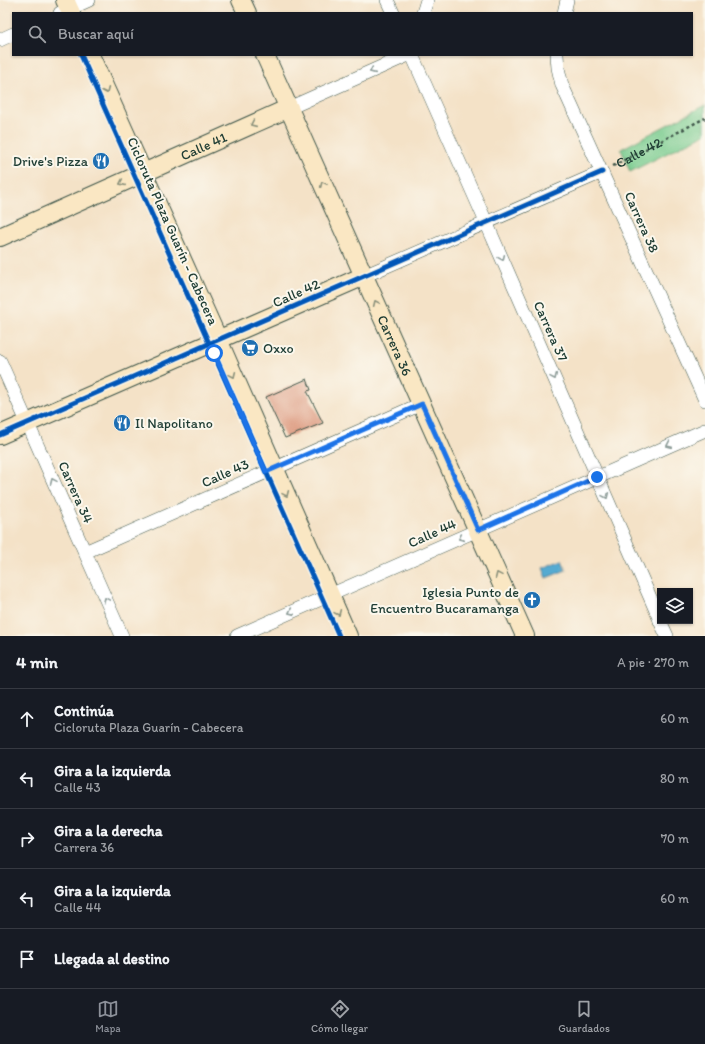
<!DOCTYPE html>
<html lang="es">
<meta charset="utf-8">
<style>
:root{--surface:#171b24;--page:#20242c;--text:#f1f3f6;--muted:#9ea1a6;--line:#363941;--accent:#8c9099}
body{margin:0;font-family:Itim,sans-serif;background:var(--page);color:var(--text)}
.controls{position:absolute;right:12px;bottom:12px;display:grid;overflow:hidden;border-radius:0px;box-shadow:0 1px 3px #0004}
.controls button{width:36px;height:36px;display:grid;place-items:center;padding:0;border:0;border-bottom:1px solid var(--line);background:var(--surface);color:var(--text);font:20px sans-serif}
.stop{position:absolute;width:12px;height:12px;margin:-9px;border:3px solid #1a73e8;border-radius:50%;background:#fff}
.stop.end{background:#1a73e8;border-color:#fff;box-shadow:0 1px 4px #0008}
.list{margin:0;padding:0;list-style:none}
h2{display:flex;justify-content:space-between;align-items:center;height:52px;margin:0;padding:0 16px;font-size:17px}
h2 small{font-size:13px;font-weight:400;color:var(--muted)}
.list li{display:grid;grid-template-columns:26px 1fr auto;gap:12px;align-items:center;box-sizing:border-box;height:60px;padding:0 16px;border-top:1px solid var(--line)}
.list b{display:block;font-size:15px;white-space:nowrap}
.list p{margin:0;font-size:13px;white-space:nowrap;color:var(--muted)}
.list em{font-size:13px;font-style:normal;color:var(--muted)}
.icon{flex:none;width:22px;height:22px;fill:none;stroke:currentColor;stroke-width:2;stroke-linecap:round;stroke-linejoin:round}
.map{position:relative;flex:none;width:705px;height:636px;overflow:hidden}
.search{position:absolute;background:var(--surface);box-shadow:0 1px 3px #0004;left:12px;right:12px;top:12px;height:44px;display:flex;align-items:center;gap:10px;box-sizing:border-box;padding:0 14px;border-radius:0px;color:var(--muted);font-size:15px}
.sheet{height:352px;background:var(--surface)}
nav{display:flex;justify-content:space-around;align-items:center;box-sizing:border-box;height:56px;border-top:1px solid var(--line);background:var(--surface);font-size:11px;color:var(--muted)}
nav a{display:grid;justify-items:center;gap:2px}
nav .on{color:var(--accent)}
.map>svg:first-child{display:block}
.green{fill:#76ca8c;stroke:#4a8460}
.water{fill:#55aad1;stroke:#3a7482}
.building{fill:#db9479}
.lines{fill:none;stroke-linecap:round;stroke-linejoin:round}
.street-casing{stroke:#3f564a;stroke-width:14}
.secondary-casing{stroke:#3f564a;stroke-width:20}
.path{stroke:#3f564a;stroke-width:2.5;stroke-dasharray:3 3;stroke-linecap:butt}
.street{stroke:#fff;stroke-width:13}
.secondary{stroke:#fae7c3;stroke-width:18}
.cycleway-casing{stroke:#fbf7ec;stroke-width:8}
.cycleway{stroke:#0057b8;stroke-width:5}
.oneway{stroke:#8f9e9a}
.oneway2{stroke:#8c927c}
.route{stroke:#1a73e8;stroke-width:5}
.labels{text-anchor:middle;stroke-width:4;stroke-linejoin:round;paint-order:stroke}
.street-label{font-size:14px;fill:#1f3d34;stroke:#fbf7ec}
.poi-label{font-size:14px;fill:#1f3d34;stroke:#fbf7ec;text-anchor:end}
</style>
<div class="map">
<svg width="705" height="636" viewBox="0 0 705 636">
<rect width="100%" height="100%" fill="#fbf7ec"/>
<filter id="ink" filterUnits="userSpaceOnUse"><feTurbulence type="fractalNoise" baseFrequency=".025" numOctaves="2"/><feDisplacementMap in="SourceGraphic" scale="8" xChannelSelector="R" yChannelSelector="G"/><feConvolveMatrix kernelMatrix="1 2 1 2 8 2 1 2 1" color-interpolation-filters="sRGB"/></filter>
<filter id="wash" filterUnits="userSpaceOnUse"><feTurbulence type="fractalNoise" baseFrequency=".012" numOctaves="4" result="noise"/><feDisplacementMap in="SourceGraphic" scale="16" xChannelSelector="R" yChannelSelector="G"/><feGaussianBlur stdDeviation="0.9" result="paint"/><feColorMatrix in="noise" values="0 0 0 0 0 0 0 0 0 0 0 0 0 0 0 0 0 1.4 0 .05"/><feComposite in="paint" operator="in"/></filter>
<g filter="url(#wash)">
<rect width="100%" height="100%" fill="#f4e2c7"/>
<path class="green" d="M705,105V134L630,172L621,149Z"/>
<path class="water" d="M562,560L566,570L546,578L542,568Z"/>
<g id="blocks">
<path class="building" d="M307,379L311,390L307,391L323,423L285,438L266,397Z"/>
</g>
</g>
<g filter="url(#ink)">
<use href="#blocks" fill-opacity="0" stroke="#3f564a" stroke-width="1"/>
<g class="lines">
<defs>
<g id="street">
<path d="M387,0L393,13"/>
<path d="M60,13L89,0"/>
<path d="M423,13L427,0"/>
<path d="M564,13L567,0"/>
<path d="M0,40L13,34"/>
<path d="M412,55L486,222L660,620"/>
<path d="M557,55L558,68L562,85L705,400"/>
<path d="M289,108L408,55"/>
<path d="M364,276L602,172"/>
<path d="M0,361L122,636"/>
<path d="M85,552L421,404"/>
<path d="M660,621L667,636"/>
<path d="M237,636L705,430"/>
</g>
<g id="secondary">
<path d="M65,0L71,13"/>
<path d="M241,0L247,13"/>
<path d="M90,55L216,335L348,636"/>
<path id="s2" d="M265,55L525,636"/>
<path id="s3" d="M0,237L289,108"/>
<path d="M0,435L364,276"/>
</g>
</defs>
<use href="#street" class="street-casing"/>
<use href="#secondary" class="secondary-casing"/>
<path class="path" id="s1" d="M613,166L705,118"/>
<use href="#street" class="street"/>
<use href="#secondary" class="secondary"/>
<defs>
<g id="cycleway">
<path d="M81,55L339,636"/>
<path d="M0,435L602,172"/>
</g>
</defs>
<use href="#cycleway" class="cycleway-casing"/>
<use href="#cycleway" class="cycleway"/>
</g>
<defs><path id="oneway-chevron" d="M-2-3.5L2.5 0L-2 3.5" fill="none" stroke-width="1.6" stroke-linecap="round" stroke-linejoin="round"/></defs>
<g class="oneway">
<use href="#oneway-chevron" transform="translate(372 71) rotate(156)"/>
<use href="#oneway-chevron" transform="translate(502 258) rotate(66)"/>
<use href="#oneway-chevron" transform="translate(554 377) rotate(66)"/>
<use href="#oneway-chevron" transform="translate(669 445) rotate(156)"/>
<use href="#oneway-chevron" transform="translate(53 481) rotate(-114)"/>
<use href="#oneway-chevron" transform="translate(606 496) rotate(66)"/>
<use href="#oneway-chevron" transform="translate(461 538) rotate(156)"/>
<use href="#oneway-chevron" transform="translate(106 600) rotate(-114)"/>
<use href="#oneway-chevron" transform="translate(291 612) rotate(156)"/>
</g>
<g class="oneway2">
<use href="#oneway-chevron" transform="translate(106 91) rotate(66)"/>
<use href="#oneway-chevron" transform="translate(253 124) rotate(156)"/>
<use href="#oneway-chevron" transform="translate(122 183) rotate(156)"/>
<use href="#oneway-chevron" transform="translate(323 184) rotate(-114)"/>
<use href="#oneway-chevron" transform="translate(376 303) rotate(-114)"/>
<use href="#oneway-chevron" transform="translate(233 375) rotate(66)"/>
<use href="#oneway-chevron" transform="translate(286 494) rotate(66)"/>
<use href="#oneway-chevron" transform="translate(498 575) rotate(-114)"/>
<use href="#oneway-chevron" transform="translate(338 613) rotate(66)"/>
</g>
</g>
<g class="lines" filter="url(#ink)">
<path class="route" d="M214,353L266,472L422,404L478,530L597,477"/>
</g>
<defs>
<symbol id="restaurant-disc" viewBox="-11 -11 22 22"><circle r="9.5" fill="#1f6fb2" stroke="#fbf7ec"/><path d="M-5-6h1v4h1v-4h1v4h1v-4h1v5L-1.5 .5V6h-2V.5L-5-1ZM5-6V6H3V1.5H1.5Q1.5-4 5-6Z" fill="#fff"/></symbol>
<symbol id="supermarket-disc" viewBox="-11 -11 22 22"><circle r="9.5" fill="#1f6fb2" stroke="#fbf7ec"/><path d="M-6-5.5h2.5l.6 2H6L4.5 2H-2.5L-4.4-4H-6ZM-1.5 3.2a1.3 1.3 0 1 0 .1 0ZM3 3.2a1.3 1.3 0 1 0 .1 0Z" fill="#fff"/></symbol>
<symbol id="church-disc" viewBox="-11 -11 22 22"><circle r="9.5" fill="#1f6fb2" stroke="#fbf7ec"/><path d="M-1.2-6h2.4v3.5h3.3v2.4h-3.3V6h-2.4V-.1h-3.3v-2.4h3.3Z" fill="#fff"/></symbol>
</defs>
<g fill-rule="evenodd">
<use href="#restaurant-disc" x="91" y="151" width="20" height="20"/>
<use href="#supermarket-disc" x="240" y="338" width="20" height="20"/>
<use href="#restaurant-disc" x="112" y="413" width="20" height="20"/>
<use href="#church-disc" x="522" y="590" width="20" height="20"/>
</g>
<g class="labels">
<g class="street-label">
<text dy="5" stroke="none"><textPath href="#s3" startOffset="223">Calle 41</textPath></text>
<text dy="5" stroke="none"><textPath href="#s1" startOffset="29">Calle 42</textPath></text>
<text transform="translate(642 222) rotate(66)" y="5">Carrera 38</text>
<text transform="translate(173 231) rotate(66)" y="5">Cicloruta Plaza Guarín - Cabecera</text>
<text transform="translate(296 293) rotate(-24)" y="5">Calle 42</text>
<text transform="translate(551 331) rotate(66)" y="5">Carrera 37</text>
<text dy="5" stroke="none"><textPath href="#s2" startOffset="318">Carrera 36</textPath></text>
<text transform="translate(225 473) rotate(-24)" y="5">Calle 43</text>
<text transform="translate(76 492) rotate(66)" y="5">Carrera 34</text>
<text transform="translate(432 533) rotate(-24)" y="5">Calle 44</text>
</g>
<g class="poi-label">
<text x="88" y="166">Drive's Pizza</text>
<text x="263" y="353" text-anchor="start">Oxxo</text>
<text x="135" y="428" text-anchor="start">Il Napolitano</text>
<text x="519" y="597">Iglesia Punto de<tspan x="519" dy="16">Encuentro Bucaramanga</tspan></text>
</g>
</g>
</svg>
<div class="controls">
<button><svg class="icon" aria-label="layers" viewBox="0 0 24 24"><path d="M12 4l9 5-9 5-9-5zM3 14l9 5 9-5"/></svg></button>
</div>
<div class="stop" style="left:214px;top:353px"></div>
<div class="stop end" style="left:597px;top:477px"></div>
<div class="search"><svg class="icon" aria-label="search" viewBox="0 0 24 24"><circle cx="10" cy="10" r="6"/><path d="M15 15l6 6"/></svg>Buscar aquí</div>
</div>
<section class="sheet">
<h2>4 min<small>A pie · 270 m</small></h2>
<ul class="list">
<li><svg class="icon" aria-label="ahead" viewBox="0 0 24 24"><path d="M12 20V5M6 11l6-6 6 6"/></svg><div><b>Continúa</b><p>Cicloruta Plaza Guarín - Cabecera</p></div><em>60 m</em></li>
<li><svg class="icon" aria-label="left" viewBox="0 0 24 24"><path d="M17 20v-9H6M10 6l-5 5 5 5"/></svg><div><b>Gira a la izquierda</b><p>Calle 43</p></div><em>80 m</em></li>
<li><svg class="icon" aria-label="right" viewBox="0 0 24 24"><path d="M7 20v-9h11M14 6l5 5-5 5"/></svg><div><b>Gira a la derecha</b><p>Carrera 36</p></div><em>70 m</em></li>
<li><svg class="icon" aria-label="left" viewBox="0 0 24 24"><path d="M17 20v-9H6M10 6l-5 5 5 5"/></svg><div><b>Gira a la izquierda</b><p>Calle 44</p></div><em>60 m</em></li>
<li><svg class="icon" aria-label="arrive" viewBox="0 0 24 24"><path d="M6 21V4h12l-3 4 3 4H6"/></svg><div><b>Llegada al destino</b></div></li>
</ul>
</section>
<nav>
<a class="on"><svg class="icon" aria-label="map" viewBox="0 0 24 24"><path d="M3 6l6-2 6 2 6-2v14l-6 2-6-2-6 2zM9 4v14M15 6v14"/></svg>Mapa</a>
<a><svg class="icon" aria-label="directions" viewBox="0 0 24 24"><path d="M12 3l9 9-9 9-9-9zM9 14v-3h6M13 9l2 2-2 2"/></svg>Cómo llegar</a>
<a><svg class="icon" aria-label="saved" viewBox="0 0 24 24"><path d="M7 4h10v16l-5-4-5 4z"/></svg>Guardados</a>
</nav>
